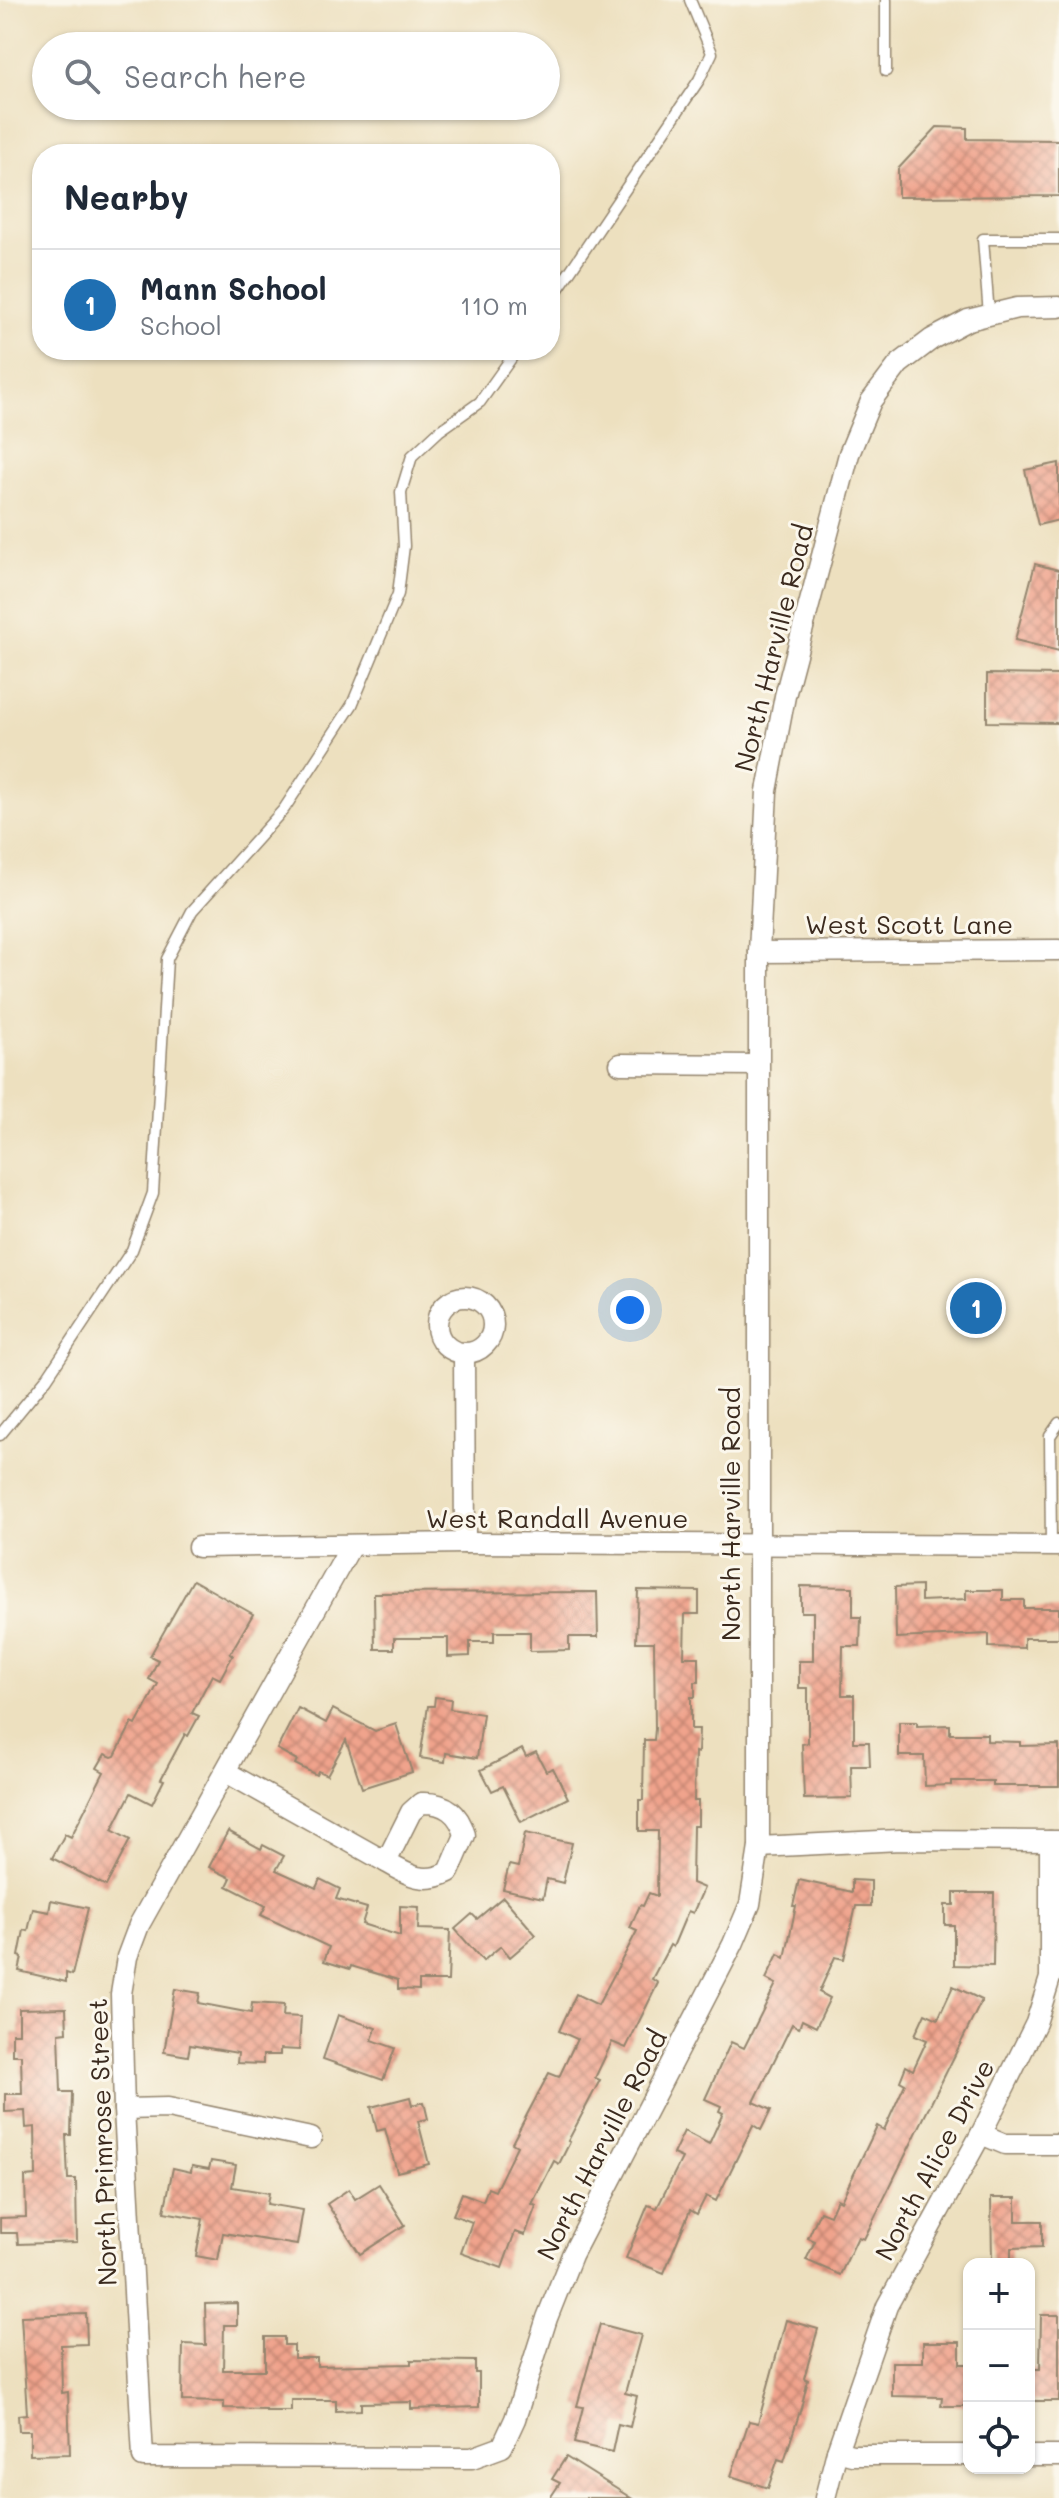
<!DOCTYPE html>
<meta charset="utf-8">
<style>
:root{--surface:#fff;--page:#f6f6f7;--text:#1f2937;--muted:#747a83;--line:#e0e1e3;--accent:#1f6fb2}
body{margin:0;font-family:Mali,sans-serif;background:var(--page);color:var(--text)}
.controls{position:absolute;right:24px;bottom:24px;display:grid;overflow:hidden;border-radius:16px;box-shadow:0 2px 6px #0004}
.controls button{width:72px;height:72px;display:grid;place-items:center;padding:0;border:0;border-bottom:2px solid var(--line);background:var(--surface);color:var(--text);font:40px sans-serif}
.you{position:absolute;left:630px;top:1310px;width:28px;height:28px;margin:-20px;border:6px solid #fff;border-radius:50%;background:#1a73e8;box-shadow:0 0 0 12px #1a73e833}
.badge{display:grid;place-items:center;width:52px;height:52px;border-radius:50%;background:var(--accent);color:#fff;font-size:26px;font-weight:700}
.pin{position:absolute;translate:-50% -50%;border:4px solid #fff;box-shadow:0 2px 8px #0006}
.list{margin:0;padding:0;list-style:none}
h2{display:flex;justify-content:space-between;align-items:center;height:104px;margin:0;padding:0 32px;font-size:34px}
h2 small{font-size:26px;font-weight:400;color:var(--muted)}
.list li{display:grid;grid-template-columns:52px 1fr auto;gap:24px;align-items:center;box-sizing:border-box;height:112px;padding:0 32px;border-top:2px solid var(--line)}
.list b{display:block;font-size:30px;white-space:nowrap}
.list p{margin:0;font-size:26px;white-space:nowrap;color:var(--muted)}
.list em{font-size:26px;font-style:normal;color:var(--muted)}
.icon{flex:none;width:44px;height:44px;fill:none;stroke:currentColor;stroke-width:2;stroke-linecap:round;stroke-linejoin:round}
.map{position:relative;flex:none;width:1059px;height:2498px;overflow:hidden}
.search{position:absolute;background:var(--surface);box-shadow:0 2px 6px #0004;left:32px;top:32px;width:528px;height:88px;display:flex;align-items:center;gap:20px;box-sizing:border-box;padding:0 28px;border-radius:44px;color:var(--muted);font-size:30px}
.panel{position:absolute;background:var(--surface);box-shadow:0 2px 6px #0004;left:32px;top:144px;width:528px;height:216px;border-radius:32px}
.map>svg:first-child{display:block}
.building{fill:url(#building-cross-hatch)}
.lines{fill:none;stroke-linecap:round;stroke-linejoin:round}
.lane-casing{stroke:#94856e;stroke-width:13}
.street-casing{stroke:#94856e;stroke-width:23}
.lane{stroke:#fff;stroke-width:10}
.street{stroke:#fff;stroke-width:20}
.labels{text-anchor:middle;stroke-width:6;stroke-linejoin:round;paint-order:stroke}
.street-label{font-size:26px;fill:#3b2a1e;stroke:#fbf7ec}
</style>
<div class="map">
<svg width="1059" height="2498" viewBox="0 0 1059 2498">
<defs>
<pattern id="building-cross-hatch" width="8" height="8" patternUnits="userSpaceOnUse" patternTransform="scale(2)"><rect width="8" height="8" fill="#f0a38c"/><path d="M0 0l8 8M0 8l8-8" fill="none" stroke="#c48572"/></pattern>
</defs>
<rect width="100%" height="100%" fill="#fbf7ec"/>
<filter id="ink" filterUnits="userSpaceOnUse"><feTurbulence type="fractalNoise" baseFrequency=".0125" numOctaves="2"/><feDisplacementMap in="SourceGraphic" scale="16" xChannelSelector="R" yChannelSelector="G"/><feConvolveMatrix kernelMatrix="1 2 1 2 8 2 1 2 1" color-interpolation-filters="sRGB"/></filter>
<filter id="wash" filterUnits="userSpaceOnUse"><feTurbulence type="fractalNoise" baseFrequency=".006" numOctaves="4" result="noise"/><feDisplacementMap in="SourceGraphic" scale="32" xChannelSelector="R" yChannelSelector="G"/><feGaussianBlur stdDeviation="1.8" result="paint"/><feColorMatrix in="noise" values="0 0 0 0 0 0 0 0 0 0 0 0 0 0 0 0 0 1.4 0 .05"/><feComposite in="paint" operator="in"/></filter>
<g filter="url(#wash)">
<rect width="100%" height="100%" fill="#ede0bf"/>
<g id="blocks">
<g class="building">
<path d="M937,127L967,128V139L1059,140V196L898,197V169Z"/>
<path d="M1059,463V520L1038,525L1025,470Z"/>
<path d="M1035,564L1059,570V651L1015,640Z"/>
<path d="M987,674L1059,675V723L987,722Z"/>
<path d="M193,1580L253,1614L230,1654L233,1655L220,1679L212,1675L192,1713L199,1716L188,1736L185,1734L161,1779L164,1780L152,1804L131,1793L112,1830L130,1840L106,1886L52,1858L65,1834L71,1837L104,1772L97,1768L105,1754L112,1757L115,1756L132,1723L136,1725L158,1684L149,1679L158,1660L150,1656Z"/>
<path d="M801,1586L853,1587V1617H861L860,1646H843L842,1695H854V1742H869L870,1766H851L852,1798L804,1799L802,1744L808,1743V1688H799V1661H813V1612H801Z"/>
<path d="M921,1586V1601L966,1599V1590H1003V1600H1024V1608H1059V1638H1024V1648L989,1647V1634L896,1638L895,1587Z"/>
<path d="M638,1590L699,1591V1614H685L684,1657H699V1682H695V1697H691V1729H699L698,1753L695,1752L694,1801H698V1826H693L692,1883L704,1888L693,1913L688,1911L673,1947L670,1945L652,1979L658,1983L626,2048L612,2042L595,2078L600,2080L568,2141L570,2142L559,2164L554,2161L532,2204L536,2206L525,2235L515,2232L502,2268L461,2253L472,2222L453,2215L462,2193L483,2201L488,2188L495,2191L517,2146L512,2143L549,2073L559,2077L577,2039L559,2031L576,1994L598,2005L637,1931L630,1928L640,1905L643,1906L649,1893L657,1896L658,1831H639V1800H643L644,1740H654L655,1729L654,1642H636Z"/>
<path d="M597,1592L598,1637H569V1650L530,1651V1632H494V1642H470V1656L448,1657V1638H394V1649H375L374,1593Z"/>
<path d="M435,1697L451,1699L450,1709L483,1714L477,1758L446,1753L445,1762L420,1758L428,1706H434Z"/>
<path d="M298,1708L326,1723L333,1709L375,1731L396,1724L412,1772L362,1788L346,1740L327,1775L318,1771L316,1775L295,1764L297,1760L277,1749Z"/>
<path d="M899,1722H917V1726L950,1725V1734H987V1741L1020,1742V1746L1059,1745V1786H993V1781H951V1785L925,1786L924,1756H899Z"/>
<path d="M522,1749L526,1757L536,1752L546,1771L553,1768L568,1798L521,1822L503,1786L492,1791L481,1770Z"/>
<path d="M228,1831L261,1849L263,1845L284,1856L276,1870L316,1888L320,1879L340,1889L336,1899L367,1908L362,1924L400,1936V1906L419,1907L418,1929L450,1930L448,1981H419V1990L398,1989V1980L351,1966L350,1969L324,1961L329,1947L261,1915L266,1906L227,1886L231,1878L209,1867Z"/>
<path d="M525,1833L572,1843L563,1883L547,1879L543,1898L503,1889L509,1865L518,1867Z"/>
<path d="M799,1880L852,1892V1880L871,1881V1906H856L844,1959L835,1957L819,1992L830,1998L816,2027L802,2020L799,2028L792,2024L754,2102L771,2110L761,2130L753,2125L716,2201L706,2196L697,2214L690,2210L664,2273L626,2258L648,2205L657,2208L682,2158L673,2154L684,2131L709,2144L723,2113L719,2111L721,2106L705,2099L731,2042L744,2048L776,1984L766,1979L778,1954L785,1958L796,1906H793Z"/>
<path d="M954,1893H994L993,1966L954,1965V1925H945V1905H954Z"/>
<path d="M503,1897L536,1935L510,1957L501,1946L483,1961L455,1929L472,1914L477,1919Z"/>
<path d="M51,1900L88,1908L72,1975L66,1973V1982L19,1971L22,1957L19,1956L24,1930L28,1931L33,1909L49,1912Z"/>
<path d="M953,1986L982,2000L864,2239L858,2237L840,2275L806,2260L815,2241L808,2238L820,2211L830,2215L837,2199L841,2201L877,2126L884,2130L905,2084L900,2081L906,2066L913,2070L927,2040L915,2035L925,2013L938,2019Z"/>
<path d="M175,1989L200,1993L198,2003L251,2013L252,2003L284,2005L283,2016L301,2017L299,2050L280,2049V2055H263V2064L237,2063L238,2053L190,2045L188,2056L164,2052Z"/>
<path d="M66,2008L67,2032L59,2033L61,2092H72L71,2135H66L68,2179H76L77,2242L18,2244L17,2233H0V2218L26,2217L25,2177L36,2176L35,2127L26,2128L25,2111L5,2112V2094H22L21,2055H12V2033H19V2009Z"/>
<path d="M338,2015L376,2028L372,2040L395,2048L383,2080L323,2059Z"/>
<path d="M410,2097L412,2105L424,2102L428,2119L418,2121L429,2164L397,2172L385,2129L377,2131L371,2107Z"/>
<path d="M211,2161L236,2165L232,2187L269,2193L267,2204L303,2210L297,2245L223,2233L218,2260L196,2256L203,2219L164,2212L173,2168L191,2172L192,2166L209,2169Z"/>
<path d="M379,2184L405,2225L360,2254L327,2204L349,2189L355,2199Z"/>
<path d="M991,2198H1016V2221H1042V2247L1011,2248V2260H992Z"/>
<path d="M237,2303V2325H224L223,2370H265V2337H284V2345H294V2358H317V2366L411,2364V2360L475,2361V2373H479V2407L411,2409V2402L361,2403V2410L336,2411V2400H291V2411H266V2409L224,2408V2402L182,2401L183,2344L206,2345L205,2304Z"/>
<path d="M86,2314L87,2344L61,2345L62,2393L68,2392L70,2454L30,2455V2431H19L18,2415L27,2414L21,2316Z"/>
<path d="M1041,2315H1059V2401H1029V2369H1040Z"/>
<path d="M786,2320L818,2329L804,2378L808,2380L801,2408L784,2461L778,2459L768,2488L731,2476L749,2421L758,2423Z"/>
<path d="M600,2324L641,2335L625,2393L637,2396L630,2427L618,2424L612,2452L574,2443L583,2407L577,2406Z"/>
<path d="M923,2342H960V2364H969V2406H941L942,2397L892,2396V2362H923Z"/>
<path d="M566,2457L631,2498H550L560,2483L552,2479Z"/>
</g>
</g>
</g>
<g filter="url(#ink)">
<use href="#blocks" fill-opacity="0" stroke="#94856e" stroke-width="2"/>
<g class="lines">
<defs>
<g id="lane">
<path d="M886,71V0"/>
<path d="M550,301L699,80L712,53L690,0"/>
<path d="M989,315L983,239H1059"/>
<path d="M0,1435L47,1378L132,1250L153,1193L167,959L192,911L284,809L352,705L398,594L404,546L401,492L412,456L439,431L480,402L517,350"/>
<path d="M1051,1546L1050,1436L1059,1423"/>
</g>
<g id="street">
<path d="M759,952L1059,950"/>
<path d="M620,1064L758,1065"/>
<circle cx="465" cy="1325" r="28"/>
<path d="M464,1353L465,1543"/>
<path d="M351,1546L139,1925L127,1957L121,1994L124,2109L143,2457L472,2458L502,2447L515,2419L547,2318L572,2255L733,1944L750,1904L759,1847V952L767,791L785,696L849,454L871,401L899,364L932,339L968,320L1017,308L1059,307"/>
<path d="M198,1547L465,1543L1059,1546"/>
<path d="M226,1772L386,1862"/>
<path d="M421,1803C445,1802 459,1813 465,1835L449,1872C424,1885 408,1875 386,1862L411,1812Z"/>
<path d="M759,1847L900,1840L1059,1841"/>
<path d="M124,2109L168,2108L311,2138"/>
<path d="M981,2134L1005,2144H1059"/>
<path d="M837,2451L852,2455H969"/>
<path d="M1029,2456H1059"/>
<path d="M825,2498L837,2451L887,2306L981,2134L1036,2023L1050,1978V1841"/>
</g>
</defs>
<use href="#lane" class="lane-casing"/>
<use href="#street" class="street-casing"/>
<use href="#lane" class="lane"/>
<use href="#street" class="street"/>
</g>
</g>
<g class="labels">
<g class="street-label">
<text transform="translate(774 648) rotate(-76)" y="9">North Harville Road</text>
<text x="909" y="934">West Scott Lane</text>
<text transform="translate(731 1514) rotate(-90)" y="9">North Harville Road</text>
<text x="557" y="1528">West Randall Avenue</text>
<text transform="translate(103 2142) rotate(-92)" y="9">North Primrose Street</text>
<text transform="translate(602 2145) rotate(-63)" y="9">North Harville Road</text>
<text transform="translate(935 2160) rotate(-62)" y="9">North Alice Drive</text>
</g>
</g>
</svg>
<div class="controls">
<button>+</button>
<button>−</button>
<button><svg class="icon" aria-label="locate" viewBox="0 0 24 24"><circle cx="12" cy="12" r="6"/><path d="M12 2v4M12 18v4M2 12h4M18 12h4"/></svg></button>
</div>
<div class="you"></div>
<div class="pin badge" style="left:976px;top:1308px">1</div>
<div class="search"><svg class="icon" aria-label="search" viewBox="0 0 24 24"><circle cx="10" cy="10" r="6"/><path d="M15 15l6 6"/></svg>Search here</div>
<section class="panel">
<h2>Nearby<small></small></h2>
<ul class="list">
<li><span class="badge">1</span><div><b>Mann School</b><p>School</p></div><em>110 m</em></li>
</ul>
</section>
</div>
